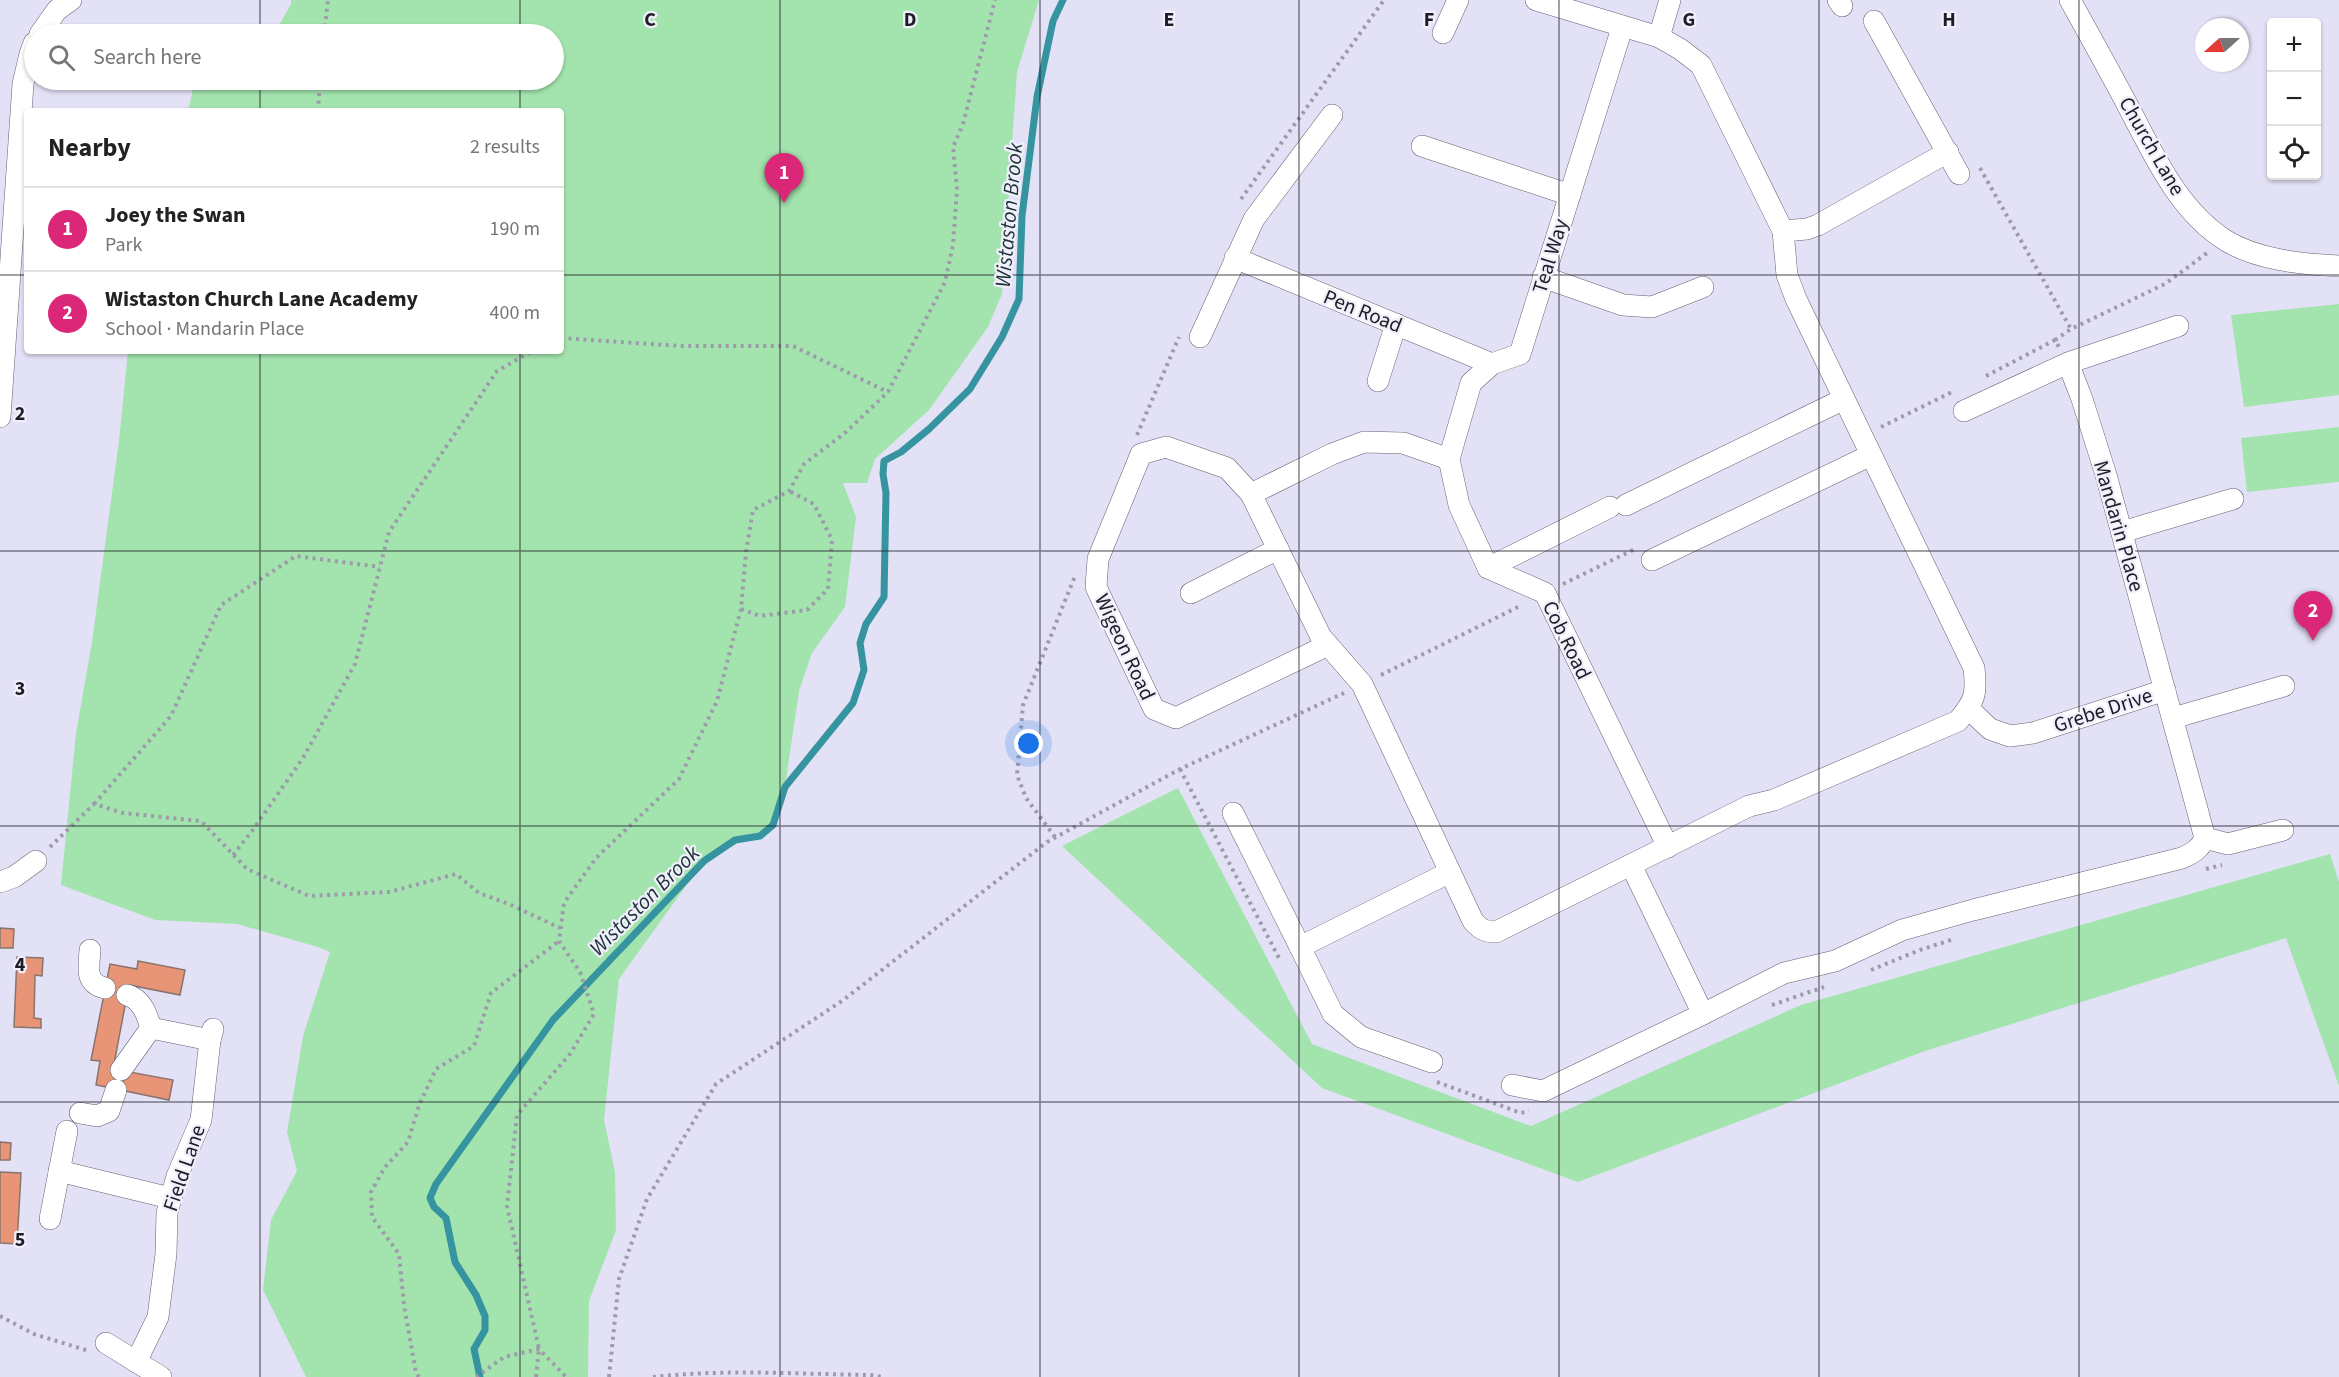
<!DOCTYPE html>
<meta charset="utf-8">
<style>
:root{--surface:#fff;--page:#f6f6f6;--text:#222;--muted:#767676;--line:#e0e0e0;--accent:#db2777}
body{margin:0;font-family:"Source Sans 3",sans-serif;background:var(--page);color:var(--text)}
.controls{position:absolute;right:18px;top:18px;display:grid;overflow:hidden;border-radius:6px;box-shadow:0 2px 4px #0004}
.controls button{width:54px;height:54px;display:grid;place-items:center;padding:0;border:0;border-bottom:2px solid var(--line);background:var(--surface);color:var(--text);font:30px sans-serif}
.compass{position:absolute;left:2195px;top:18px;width:54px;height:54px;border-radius:50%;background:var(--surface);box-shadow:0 2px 4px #0004;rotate:249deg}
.you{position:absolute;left:1029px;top:744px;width:21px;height:21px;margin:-15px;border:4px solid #fff;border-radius:50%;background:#1a73e8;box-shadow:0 0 0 9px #1a73e833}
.badge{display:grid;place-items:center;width:39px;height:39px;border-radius:50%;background:var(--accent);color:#fff;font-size:20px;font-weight:700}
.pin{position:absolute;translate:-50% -50px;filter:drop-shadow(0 2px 3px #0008)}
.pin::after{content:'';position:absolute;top:32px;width:21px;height:18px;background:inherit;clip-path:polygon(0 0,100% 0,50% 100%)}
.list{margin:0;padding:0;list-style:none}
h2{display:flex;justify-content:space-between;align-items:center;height:78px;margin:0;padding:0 24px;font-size:26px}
h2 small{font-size:20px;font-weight:400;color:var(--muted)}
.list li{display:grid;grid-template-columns:39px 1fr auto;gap:18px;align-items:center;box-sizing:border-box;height:84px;padding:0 24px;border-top:2px solid var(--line)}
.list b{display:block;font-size:22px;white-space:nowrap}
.list p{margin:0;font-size:20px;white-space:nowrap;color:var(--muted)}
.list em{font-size:20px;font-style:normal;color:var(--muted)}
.icon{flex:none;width:33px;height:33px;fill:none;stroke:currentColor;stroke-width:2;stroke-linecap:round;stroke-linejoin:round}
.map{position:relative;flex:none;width:2339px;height:1377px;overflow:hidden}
.search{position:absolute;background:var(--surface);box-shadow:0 2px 4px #0004;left:24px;top:24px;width:540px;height:66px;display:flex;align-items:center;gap:15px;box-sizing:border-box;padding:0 21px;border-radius:33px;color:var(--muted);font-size:22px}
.panel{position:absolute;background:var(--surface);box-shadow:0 2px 4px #0004;left:24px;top:108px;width:540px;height:246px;border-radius:6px}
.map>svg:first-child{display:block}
.green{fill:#a3e4ae}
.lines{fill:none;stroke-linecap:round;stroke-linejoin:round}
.stream{stroke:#3694a0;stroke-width:7}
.building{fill:#e89476;stroke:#89746c;stroke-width:1.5}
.minor-casing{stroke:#636173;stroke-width:22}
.path{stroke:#9d9bab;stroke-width:4;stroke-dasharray:3 4.5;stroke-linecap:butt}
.minor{stroke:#fff;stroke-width:21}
.grid{fill:none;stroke:#1e1d25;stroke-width:1.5;stroke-opacity:0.55}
.labels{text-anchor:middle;stroke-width:4.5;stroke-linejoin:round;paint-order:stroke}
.street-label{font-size:21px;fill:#1e1d25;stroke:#f0effc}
.water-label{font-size:22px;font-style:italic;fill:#1d3235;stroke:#f0effc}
.grid-label{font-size:20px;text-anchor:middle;font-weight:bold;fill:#1e1d25;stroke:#f0effc;stroke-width:4.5;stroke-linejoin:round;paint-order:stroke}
</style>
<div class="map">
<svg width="2339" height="1377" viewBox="0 0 2339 1377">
<rect width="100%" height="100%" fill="#e3e1f6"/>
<g class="green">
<path d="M291,0H1039L1017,72L1002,294L988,327L929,410L875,459L867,483H843L856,517L845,607L812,653L799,691L785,787L773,825L704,861L619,979L604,1120L615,1172L616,1230L589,1301L588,1377H306L263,1290L271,1220L297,1171L287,1132L303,1036L330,952L318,947L237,924L155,920L61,885L76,733L92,642L119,441L128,351H561V111H188L194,84L243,89L248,80H554V34H274L291,4Z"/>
<path d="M2339,304V395L2244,407L2231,315Z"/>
<path d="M2339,427V482L2247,492L2241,438Z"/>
<path d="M1178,788L1312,1044L1531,1126L1801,1005L2330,854L2339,882V1086L2286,938L1925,1051L1578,1182L1322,1088L1062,846Z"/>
</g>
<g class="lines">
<path class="stream" d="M480,1377L474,1349L485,1330V1316L476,1295L455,1262L446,1218L434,1207L430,1198L436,1184L553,1020L704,861L735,840L760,836L773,825L785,787L853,703L864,670L860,643L866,624L884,597L886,493L883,474L884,461L901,452L929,429L970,389L1002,337L1019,299L1022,216L1037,97L1053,21L1063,0"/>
</g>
<g class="building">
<path d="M0,928L14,929L13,948H0Z"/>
<path d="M17,957L43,958L42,976L35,975L34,1018L41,1019V1028L14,1027Z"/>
<path d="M138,961L185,970L180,995L129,985L113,1069L173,1080L169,1100L96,1085L100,1061L91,1060L110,964L137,969Z"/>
<path d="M0,1142L11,1143L10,1160H0Z"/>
<path d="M0,1172L21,1173L17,1244L0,1243Z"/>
</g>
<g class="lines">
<defs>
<g id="minor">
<path d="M1838,0L1842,6"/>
<path d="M2070,0C2090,36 2110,72 2129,108C2154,155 2178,210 2225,240C2257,260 2302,264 2339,266"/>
<path d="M1874,21L1959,174"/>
<path d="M1622,28L1520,354L1492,364L1471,383L1449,459L1459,505L1488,568L1545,593L1668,847"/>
<path d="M1443,33L1458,0"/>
<path d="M40,34L57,10L71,0"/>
<path d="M1659,37L1670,0"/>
<path d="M1422,146L1570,195"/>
<path d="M1783,231L1807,229L1818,225L1948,152"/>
<path d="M1235,258L1492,364"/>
<path d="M1543,277L1623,305L1652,307L1703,287"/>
<path d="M1200,337L1254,219L1332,115"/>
<path d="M2068,363L2082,399L2106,475L2205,838"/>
<path d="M1378,381L1396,324"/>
<path d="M1964,411L2068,363L2178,326"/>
<path d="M0,417L23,84L30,54L34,43"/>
<path d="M1449,459L1403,443L1364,442L1332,454L1251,494L1321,637L1362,684L1473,921C1480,929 1485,932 1496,932L1749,806L1774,800L1958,721C1975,701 1977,694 1974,668L1796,299L1787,275L1783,231L1701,65L1680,49L1659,37L1536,0"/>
<path d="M1251,494L1227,468L1166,447L1141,454L1098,559L1096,587L1154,709L1176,718L1328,645"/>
<path d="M1626,505L1844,399"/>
<path d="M2122,532L2233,499"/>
<path d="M1652,560L1871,455"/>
<path d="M1488,568L1610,507"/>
<path d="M1191,593L1278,549"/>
<path d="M1969,709L1990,729L2010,736L2033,733L2165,690"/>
<path d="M2173,718L2284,686"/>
<path d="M1233,813L1300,947L1450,872"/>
<path d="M2205,838L2228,844L2283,830"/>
<path d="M0,882L14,877L36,861"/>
<path d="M1300,947L1333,1014L1361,1037L1432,1062"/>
<path d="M90,950C89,967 84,983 105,988"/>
<path d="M1703,1014L1784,973L1835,961L1902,930L1973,910L2182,858C2193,853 2200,849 2205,838"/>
<path d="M151,1028L210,1040"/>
<path d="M121,1070L151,1028C147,1015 142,999 127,995"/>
<path d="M1512,1085L1543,1091L1703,1014L1631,865"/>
<path d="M80,1113L97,1116L109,1111L116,1090"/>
<path d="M59,1171L170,1198"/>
<path d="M50,1219L67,1131"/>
<path d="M106,1343L161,1377"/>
<path d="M136,1362L158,1317L166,1254L167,1213L177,1176L201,1120L210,1040L213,1029"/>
</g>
</defs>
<use href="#minor" class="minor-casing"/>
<g class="path">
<path d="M324,34L328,0"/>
<path d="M318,111L320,80"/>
<path d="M1980,168L2071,329"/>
<path d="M1241,199L1384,0"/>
<path d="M561,338L682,346H793L888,392"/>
<path d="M2055,340L2071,329L2165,284L2207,253"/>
<path d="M1986,376L2055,340L2059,347"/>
<path d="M1881,427L1952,392"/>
<path d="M1137,435L1179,337"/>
<path d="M1563,584L1635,549"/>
<path d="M741,609L760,616L807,610L828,589L832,540L814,504L789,491"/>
<path d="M1381,675L1522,605"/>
<path d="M1180,769L1280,960"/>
<path d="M94,804L171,716L221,605L296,556L380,567"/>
<path d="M1055,837L1026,798L1017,775L1023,705L1075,576"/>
<path d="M50,847L94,804L123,813L201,821L247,869L309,896L389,892L456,874L479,893L509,904L560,928"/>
<path d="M233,855L252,831L303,758L355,664L389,532L497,371L532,351"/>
<path d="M2206,869L2222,865"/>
<path d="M1871,970L1920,950L1951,940"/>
<path d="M1772,1005L1824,987"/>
<path d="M1437,1082L1521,1113L1529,1111"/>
<path d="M0,1316L34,1334L89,1351"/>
<path d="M419,1377L416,1373L404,1305L399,1254L372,1217L371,1192L385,1167L408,1142L419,1105L436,1069L474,1046L491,993L559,941"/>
<path d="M476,1377L504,1357L539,1349L566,1377"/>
<path d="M536,1377L539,1349L507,1206L517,1115L570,1054L594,1014L580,972L559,941L564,903L596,858L679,779L717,701L741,609L746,552L753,510L789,491L804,464L846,432L888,392L945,282L953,245L957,189L953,147L963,124L995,0"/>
<path d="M609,1377L619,1279L647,1199L716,1084L842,1001L1047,842L1180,769L1344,693"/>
<path d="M653,1377C724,1369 798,1374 870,1375L882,1377"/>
</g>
<use href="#minor" class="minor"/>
</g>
<path class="grid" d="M260,0V34M520,0V34M780,0V1377M1040,0V1377M1299,0V1377M1559,0V1377M1819,0V1377M2079,0V1377M260,80V111M520,80V111M0,275H27M561,275H2339M260,351V1377M520,351V1377M0,551H2339M0,826H2339M0,1102H2339"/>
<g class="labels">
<g class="street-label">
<text transform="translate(2152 146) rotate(60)" y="7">Church Lane</text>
<text transform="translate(1550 256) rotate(-73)" y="7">Teal Way</text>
<text transform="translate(1363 311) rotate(22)" y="7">Pen Road</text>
<text transform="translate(2119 526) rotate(74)" y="7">Mandarin Place</text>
<text transform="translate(1567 640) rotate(64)" y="7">Cob Road</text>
<text transform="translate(1125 647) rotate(65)" y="7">Wigeon Road</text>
<text transform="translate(2103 710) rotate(-18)" y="7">Grebe Drive</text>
<text transform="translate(184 1168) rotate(-71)" y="7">Field Lane</text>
</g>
<g class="water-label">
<text transform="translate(1008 215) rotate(-85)" y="8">Wistaston Brook</text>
<text transform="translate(644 900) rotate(-45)" y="8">Wistaston Brook</text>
</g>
</g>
<g class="grid-label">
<text x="650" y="26">C</text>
<text x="910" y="26">D</text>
<text x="1169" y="26">E</text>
<text x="1429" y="26">F</text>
<text x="1689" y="26">G</text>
<text x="1949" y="26">H</text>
<text x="20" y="420">2</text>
<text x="20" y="695">3</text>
<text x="20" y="971">4</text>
<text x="20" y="1246">5</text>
</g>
</svg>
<div class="controls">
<button>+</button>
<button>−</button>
<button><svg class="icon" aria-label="locate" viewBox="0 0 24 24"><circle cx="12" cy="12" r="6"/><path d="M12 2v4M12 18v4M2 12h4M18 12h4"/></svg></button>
</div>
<svg class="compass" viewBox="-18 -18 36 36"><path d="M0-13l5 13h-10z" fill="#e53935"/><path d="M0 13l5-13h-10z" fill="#767676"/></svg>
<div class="you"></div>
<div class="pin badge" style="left:784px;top:203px">1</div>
<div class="pin badge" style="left:2313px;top:641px">2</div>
<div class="search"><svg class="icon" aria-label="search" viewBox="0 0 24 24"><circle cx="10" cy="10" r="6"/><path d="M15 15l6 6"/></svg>Search here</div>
<section class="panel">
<h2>Nearby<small>2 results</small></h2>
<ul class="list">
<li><span class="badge">1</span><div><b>Joey the Swan</b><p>Park</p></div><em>190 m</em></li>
<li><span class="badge">2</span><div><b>Wistaston Church Lane Academy</b><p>School · Mandarin Place</p></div><em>400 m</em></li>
</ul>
</section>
</div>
